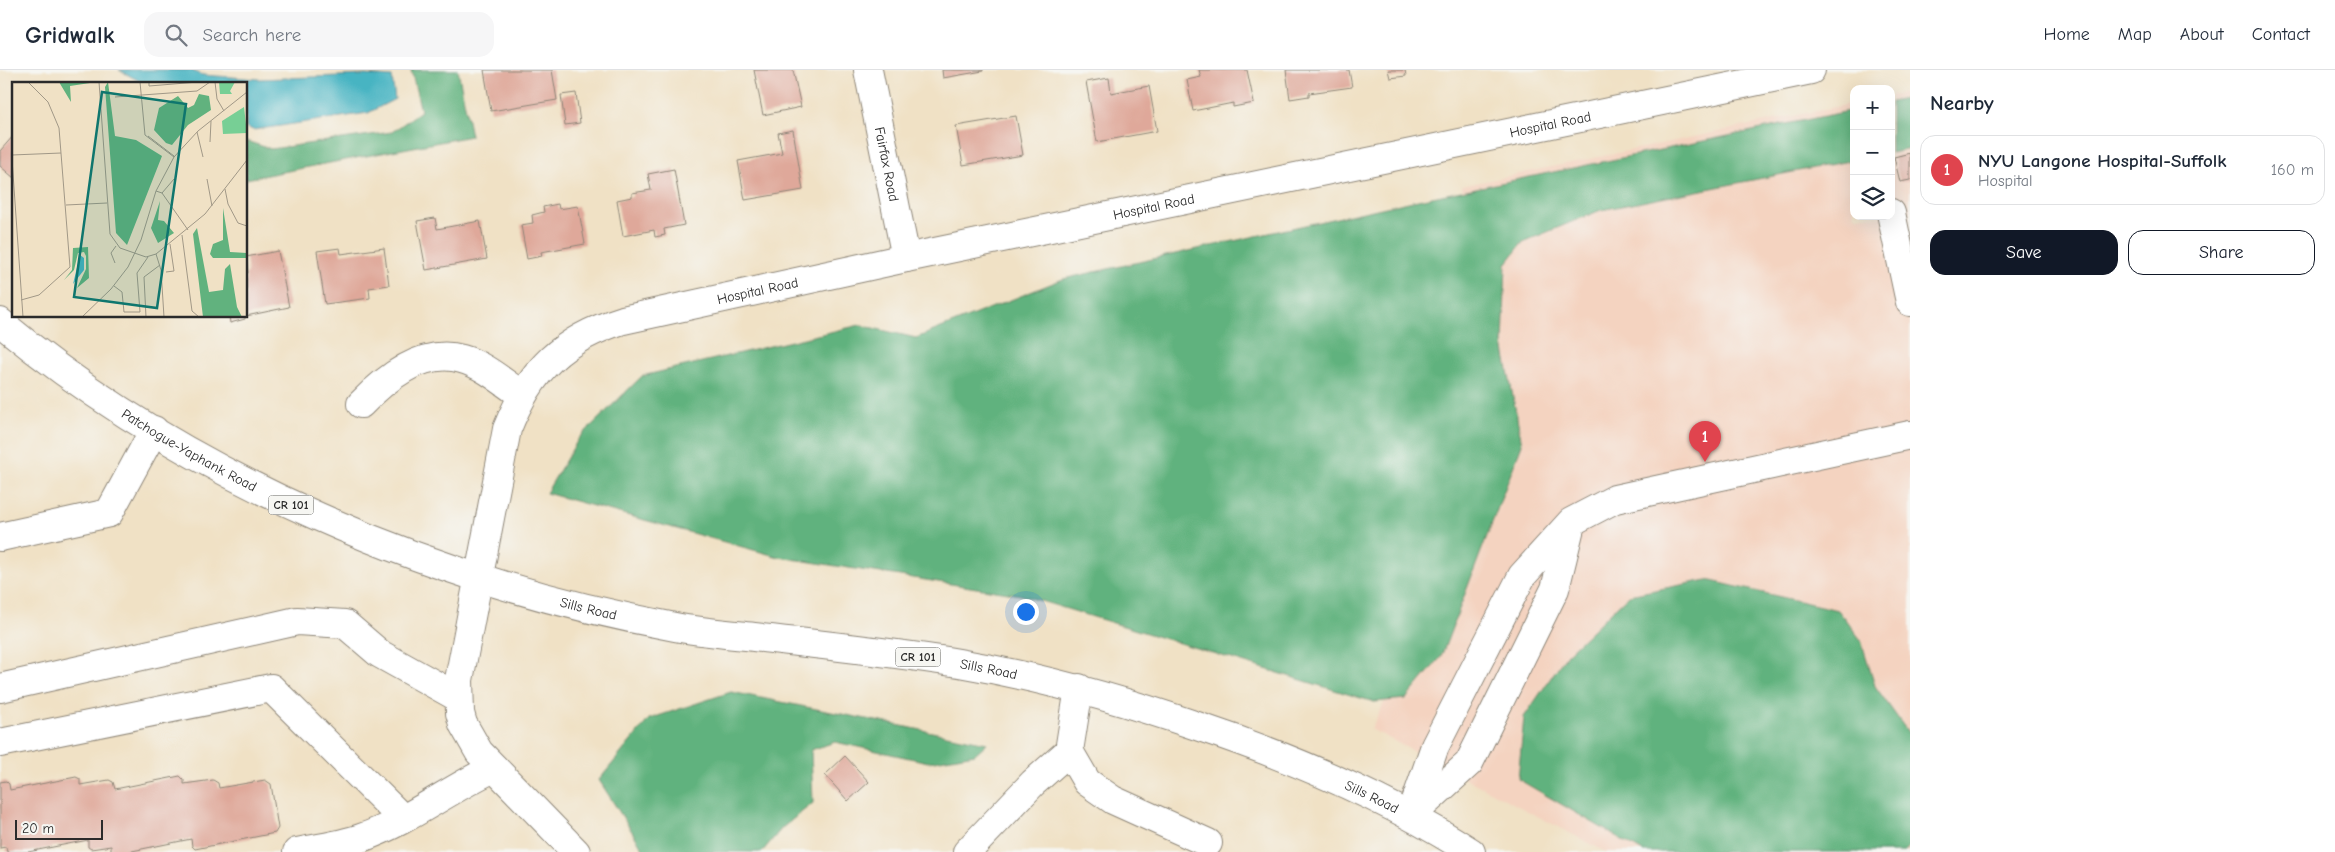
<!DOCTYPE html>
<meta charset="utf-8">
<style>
:root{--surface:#fff;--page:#f6f6f7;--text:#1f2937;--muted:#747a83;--line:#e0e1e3;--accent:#111827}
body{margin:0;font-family:"Comic Neue",sans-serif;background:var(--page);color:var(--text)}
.controls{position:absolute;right:15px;top:15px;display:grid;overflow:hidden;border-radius:10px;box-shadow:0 5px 20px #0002}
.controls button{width:45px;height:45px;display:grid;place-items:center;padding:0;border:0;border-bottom:1px solid var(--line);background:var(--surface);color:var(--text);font:25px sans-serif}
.scale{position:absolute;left:15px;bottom:12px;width:88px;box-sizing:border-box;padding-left:5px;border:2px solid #2b2b2b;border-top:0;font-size:14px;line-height:18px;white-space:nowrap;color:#2b2b2b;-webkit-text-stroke:4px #f6f6f2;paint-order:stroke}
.you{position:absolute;left:1025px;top:541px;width:18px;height:18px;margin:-12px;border:4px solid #fff;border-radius:50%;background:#1a73e8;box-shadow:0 0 0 8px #1a73e833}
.badge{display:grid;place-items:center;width:32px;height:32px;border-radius:50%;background:var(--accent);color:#fff;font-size:16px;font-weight:700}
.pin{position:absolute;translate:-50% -41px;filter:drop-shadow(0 1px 2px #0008)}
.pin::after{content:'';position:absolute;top:26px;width:18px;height:15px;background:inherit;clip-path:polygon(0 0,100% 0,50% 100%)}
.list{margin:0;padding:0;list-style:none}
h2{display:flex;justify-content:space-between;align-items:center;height:65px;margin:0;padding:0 20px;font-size:21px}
h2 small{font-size:16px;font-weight:400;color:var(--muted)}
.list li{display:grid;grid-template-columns:32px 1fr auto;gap:15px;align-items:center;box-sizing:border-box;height:70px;margin:0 10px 10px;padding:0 10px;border:1px solid var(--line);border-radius:15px}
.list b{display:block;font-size:19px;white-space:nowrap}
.list p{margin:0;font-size:16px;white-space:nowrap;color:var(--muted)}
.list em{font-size:16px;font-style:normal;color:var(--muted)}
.actions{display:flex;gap:10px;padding:15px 20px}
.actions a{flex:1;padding:11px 0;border:1px solid var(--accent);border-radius:15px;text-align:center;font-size:18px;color:var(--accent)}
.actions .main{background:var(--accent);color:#fff}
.icon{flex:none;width:28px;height:28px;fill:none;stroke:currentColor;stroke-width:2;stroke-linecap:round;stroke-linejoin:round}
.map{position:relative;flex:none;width:1910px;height:782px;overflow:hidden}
header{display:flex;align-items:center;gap:30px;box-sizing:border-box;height:70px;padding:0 25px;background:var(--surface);border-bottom:1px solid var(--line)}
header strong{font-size:24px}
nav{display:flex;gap:28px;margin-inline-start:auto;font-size:18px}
.search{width:350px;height:45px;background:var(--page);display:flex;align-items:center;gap:12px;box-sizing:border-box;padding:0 18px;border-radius:15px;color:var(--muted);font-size:19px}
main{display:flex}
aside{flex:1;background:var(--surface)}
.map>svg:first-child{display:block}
.built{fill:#f4d3c0}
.forest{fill:#61b27e;stroke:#466e54}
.water{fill:#47b4c2;stroke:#397076}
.building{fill:#dfa89a}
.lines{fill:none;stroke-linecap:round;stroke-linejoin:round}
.minor-casing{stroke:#8e8678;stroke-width:30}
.major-casing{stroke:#8e8678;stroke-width:30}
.minor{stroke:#fff;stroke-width:28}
.major{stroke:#fff;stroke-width:28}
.labels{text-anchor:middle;stroke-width:4;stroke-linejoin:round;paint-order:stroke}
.shield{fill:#f6f6f2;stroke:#686867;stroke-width:1}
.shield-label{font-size:12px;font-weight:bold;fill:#2b2b2b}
.street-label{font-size:14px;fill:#2b2b2b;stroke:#f6f6f2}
.inset-road{fill:none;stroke:#a19887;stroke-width:1}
.view{fill:#0f766e;fill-opacity:0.15;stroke:#0f766e;stroke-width:2.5}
.inset-edge{fill:none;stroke:#2b2b2b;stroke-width:2.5}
</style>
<header>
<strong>Gridwalk</strong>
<div class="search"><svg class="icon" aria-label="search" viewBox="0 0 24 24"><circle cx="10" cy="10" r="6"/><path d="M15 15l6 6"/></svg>Search here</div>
<nav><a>Home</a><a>Map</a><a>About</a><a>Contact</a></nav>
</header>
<main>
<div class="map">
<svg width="1910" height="782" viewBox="0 0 1910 782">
<rect width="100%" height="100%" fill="#f6f6f2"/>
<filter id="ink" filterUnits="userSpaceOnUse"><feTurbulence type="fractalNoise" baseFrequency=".02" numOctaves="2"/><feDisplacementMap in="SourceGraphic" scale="10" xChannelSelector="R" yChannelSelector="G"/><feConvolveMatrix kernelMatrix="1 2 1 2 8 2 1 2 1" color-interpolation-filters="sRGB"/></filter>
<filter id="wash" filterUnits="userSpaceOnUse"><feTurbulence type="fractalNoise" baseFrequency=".0096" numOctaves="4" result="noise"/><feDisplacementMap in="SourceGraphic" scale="20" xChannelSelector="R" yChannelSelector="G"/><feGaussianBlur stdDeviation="1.12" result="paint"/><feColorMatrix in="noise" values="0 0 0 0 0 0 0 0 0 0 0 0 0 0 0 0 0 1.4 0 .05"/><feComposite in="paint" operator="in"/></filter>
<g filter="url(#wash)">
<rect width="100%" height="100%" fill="#f0e1c5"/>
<path class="built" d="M1910,21V782H1606L1371,659L1497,406L1504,379L1462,116L1854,33V146H1891V25Z"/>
<g class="forest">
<path d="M411,0H458L471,66L246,109V71L271,79L392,62L421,41Z"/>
<path d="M1910,28V79L1891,83V32Z"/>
<path d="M1854,40V90L1601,140L1523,172L1506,194L1503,274L1522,374L1441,587L1406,629L1374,632L1021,525L779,487L546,423L579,368L642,306L860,255L916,268L1063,209L1413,131Z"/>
<path d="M1707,510L1838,540L1861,570L1875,616L1910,665V777L1904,782H1643L1518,709L1524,647L1567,584L1629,525Z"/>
<path d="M731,622L987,673L975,684L928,692L835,672L811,680L813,733L782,758L762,782H645L599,710L649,649Z"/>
</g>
<path class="water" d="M119,0H190L203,5L259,9L365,5L392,7L395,29L368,43L253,60L246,57V14H145Z"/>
<g id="blocks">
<g class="building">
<path d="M484,0H552L557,30L491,41Z"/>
<path d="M754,0H793L801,37L763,45Z"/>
<path d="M942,0H983V1L943,8Z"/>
<path d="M1199,0H1247L1254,33L1233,37V33L1193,41L1187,10L1201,7Z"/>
<path d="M1286,0H1349L1352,17L1309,23V26L1290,29Z"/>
<path d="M1388,0H1405L1406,6L1390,8Z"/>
<path d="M1109,8L1111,23L1149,16L1157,61L1097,72L1086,12Z"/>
<path d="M576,23L580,53L565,55L561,25Z"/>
<path d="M1016,46L1023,85L963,95L956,56Z"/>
<path d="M793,60L803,120L745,130L738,91L782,83L778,63Z"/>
<path d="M14,65V108L0,96V81Z"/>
<path d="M1910,83V110L1900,112L1894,87Z"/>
<path d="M674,99L684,155L664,159L665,165L655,167L654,160L623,166L617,130L632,127V123L651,120L648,104Z"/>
<path d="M558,134L559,139L578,136L585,174L541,182L542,186L527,189L521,155L533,153L532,145L544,142L543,137Z"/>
<path d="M435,148L437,159L480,151L487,189L426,200L417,151Z"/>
<path d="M340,178L341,184L384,178L389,215L369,218L370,228L325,234L317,181Z"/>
<path d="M278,181L289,237L246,246V203H248L246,187Z"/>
<path d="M229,246H245V249L230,253Z"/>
<path d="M845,686L869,712L848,731L825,705Z"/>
<path d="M180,706L184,710V714L213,710L218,713L219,718L265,710L271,714L278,758L275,763L195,779L192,776L191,769L127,782H111V776L91,779L88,777V770L28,782H7L6,777L0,778V712L6,711L9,714L10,720L76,707L80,709V715L109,710L113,712L115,719Z"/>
</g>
</g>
</g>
<g filter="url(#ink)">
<use href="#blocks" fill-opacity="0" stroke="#8e8678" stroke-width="1"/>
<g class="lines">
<defs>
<g id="minor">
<path id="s1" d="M868,0L906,188"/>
<path d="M1891,143L1910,232"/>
<path d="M361,334C386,308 424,278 462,289C484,295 504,313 522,325"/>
<path d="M0,467L109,443L154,360"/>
<path d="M0,618L297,551L345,554L380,584L459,628"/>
<path d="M0,673L271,618L402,748"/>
<path d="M1069,681L1087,712L1113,730L1208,773"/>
<path d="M1413,744L1469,693L1555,519L1571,454"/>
<path d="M1411,745L1435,676L1522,506L1571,452L1615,429L1910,365"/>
<path d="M297,782C318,778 341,775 361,768C408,752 449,719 494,698"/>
<path id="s2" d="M576,782L479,682L463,654L460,643L459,610L507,359C531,299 562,269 623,250L906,188L1811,0"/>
<path d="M967,782L1033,713L1069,681L1079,618"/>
</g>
<g id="major">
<path id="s3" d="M0,252C187,408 436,513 675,557C701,562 727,564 754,567C822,575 891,582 959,593C1041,607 1119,629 1197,656C1293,688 1386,727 1471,782"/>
</g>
</defs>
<use href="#minor" class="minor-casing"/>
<use href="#major" class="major-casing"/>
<use href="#minor" class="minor"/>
<use href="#major" class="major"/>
</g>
</g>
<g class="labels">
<g class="shield">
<rect x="268.5" y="425.5" width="45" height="19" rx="4"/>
<rect x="895.5" y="577.5" width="45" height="19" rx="4"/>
</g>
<g class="shield-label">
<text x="291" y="439">CR 101</text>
<text x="918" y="591">CR 101</text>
</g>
<g class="street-label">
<text dy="5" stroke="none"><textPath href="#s2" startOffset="1585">Hospital Road</textPath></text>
<text dy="5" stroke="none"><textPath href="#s1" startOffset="96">Fairfax Road</textPath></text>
<text dy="5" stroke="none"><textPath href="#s2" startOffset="1180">Hospital Road</textPath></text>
<text dy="5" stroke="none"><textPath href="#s2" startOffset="775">Hospital Road</textPath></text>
<text dy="5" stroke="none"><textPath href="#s3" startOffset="229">Patchogue-Yaphank Road</textPath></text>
<text dy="5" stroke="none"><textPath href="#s3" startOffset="660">Sills Road</textPath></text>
<text dy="5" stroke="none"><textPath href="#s3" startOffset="1065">Sills Road</textPath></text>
<text dy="5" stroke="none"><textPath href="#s3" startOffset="1470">Sills Road</textPath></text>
</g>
</g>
<g transform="translate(12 12)">
<rect width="235" height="235" fill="#f0e1c5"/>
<path d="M207,0H223L218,9L220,12H208ZM232,25L235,51L211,52L210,39Z" fill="#77cf95"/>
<path d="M47,0H77L78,1L58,4L59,20ZM96,0L103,54L124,58L150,74L115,163L104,151L93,5ZM187,12L197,14L199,28L176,43L160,63L154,61L142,48L147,26L166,14L176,26L182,23ZM148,119L146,138L152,139L162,151L146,161L139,146ZM211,126L218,170L235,171V176H201L198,172L201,162L211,158ZM185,146L197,210L211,208L213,187L218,182L225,225L230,235H191L181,152ZM76,165L77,196L65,206L74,187V174L72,170L66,171L62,188L52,198L60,188L61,166Z" fill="#61b27e"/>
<path d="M68,173L72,176V188L61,202Z" fill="#47b4c2"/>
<path class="inset-road" d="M87,0L98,152L108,166L134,175L144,172L193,132L235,78M128,0L133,53L162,75M137,0V4L186,0M203,0L205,17L212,29M103,15L185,9L198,0M185,50L191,75M136,54L162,74M198,60L199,39M0,73L49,71M0,77L11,235M195,97L200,124M213,107L216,122L226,141L235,144M144,109L150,111L176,148M150,111L162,97M54,123L95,121M170,153L180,229L187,235M144,172L149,188L152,235M103,181L99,171L104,164M154,190L162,189L158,162M102,204L110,210L112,230H128L125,191L136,175M9,218L27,213L58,185L47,46L36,20L16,0M70,235L99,207L116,185L129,158L144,109L162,75L186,49L235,10M134,235L132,195L148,183"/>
<path class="view" d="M90,10L174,22L145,226L62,215Z"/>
<rect width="235" height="235" class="inset-edge"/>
</g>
</svg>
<div class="controls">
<button>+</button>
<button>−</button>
<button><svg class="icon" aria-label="layers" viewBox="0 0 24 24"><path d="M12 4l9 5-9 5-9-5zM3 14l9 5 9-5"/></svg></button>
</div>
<div class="scale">20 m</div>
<div class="you"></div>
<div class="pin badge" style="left:1705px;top:392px;background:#e0444e">1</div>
</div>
<aside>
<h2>Nearby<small></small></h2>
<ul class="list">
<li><span class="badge" style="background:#e0444e">1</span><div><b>NYU Langone Hospital-Suffolk</b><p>Hospital</p></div><em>160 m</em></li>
</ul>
<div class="actions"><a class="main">Save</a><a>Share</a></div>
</aside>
</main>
